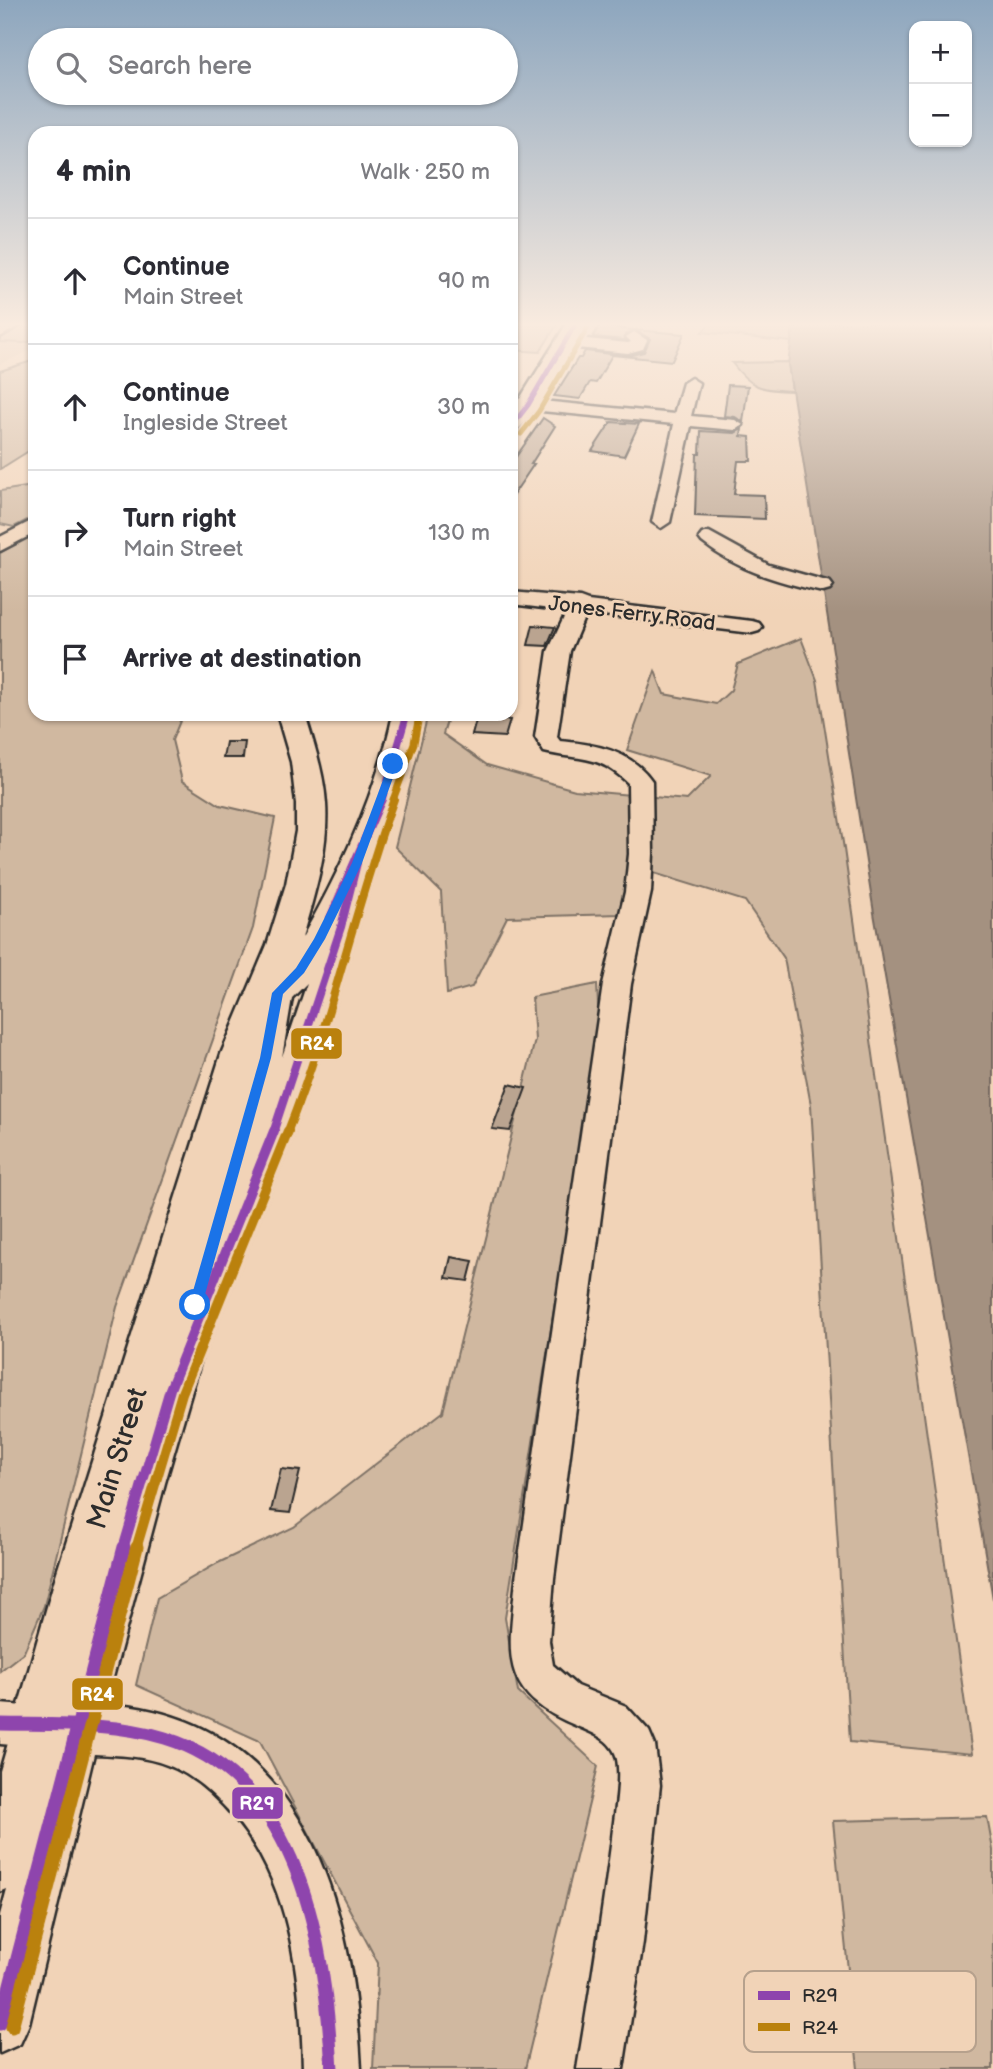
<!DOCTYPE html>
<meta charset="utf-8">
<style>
:root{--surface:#fff;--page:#f2f2f3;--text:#2b2b33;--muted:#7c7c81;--line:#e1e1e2}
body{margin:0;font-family:"Balsamiq Sans",sans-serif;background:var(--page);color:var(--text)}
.controls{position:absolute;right:21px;top:21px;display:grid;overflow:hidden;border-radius:14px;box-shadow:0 2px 5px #0004}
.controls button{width:63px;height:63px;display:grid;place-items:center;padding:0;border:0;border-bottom:2px solid var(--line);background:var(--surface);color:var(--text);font:35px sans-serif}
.stop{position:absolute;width:21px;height:21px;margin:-16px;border:5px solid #1a73e8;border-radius:50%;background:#fff}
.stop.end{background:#1a73e8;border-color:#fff;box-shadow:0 2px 7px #0008}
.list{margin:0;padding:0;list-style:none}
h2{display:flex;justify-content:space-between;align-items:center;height:91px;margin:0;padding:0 28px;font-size:30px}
h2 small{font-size:23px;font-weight:400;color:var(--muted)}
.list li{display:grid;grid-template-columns:46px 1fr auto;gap:21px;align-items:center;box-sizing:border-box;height:126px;padding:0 28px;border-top:2px solid var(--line)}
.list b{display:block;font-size:26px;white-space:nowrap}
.list p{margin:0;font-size:23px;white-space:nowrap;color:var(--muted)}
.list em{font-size:23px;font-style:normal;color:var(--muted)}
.icon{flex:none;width:38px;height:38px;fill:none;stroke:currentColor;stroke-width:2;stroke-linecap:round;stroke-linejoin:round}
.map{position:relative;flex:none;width:993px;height:2069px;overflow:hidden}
.search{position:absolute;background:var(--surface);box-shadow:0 2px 5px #0004;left:28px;top:28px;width:490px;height:77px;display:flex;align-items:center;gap:18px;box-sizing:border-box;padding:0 24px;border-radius:38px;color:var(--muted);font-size:26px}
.panel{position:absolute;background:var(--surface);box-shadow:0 2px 5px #0004;left:28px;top:126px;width:490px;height:595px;border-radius:21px}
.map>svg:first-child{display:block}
.built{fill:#e0c5ab}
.green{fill:#d0b8a0;stroke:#7e7266;stroke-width:2}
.water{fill:#a49180;stroke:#74685e;stroke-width:2}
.building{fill:#baa490;stroke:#2b2b2b;stroke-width:2}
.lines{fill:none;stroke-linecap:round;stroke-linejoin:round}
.minor-casing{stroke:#2b2b2b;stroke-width:5}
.major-casing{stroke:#2b2b2b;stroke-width:5}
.minor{fill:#f1d3b7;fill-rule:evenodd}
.major{fill:#f1d3b7;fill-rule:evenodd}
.bus-1-far4-casing{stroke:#f1d3b7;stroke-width:9}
.bus-1-far3-casing{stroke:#f1d3b7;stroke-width:11}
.bus-1-far2-casing{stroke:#f1d3b7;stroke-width:13}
.bus-1-far1-casing{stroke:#f1d3b7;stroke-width:16}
.bus-1-casing{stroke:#f1d3b7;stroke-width:18}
.bus-2-far4-casing{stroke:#f1d3b7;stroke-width:9}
.bus-2-far3-casing{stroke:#f1d3b7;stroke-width:11}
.bus-2-far2-casing{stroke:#f1d3b7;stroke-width:13}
.bus-2-far1-casing{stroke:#f1d3b7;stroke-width:16}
.bus-2-casing{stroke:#f1d3b7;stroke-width:18}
.bus-1-far4{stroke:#8e44ad;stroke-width:5}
.bus-1-far3{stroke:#8e44ad;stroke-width:7}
.bus-1-far2{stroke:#8e44ad;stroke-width:8}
.bus-1-far1{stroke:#8e44ad;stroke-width:10}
.bus-1{stroke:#8e44ad;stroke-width:13}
.bus-2-far4{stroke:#ba810d;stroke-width:5}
.bus-2-far3{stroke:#ba810d;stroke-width:7}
.bus-2-far2{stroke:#ba810d;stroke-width:8}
.bus-2-far1{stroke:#ba810d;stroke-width:10}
.bus-2{stroke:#ba810d;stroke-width:13}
.route{fill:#1a73e8}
.labels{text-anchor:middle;stroke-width:6;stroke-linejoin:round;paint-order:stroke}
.far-street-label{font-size:21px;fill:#2b2b2b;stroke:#f1d3b7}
.near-street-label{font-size:28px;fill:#2b2b2b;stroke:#f1d3b7}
.key{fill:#f1d3b7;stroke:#b6a18d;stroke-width:2}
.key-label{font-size:19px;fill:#2b2b2b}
.line-badge{stroke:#f1d3b7;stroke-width:2.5}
.badge-label{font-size:19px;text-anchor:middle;font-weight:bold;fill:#fff}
</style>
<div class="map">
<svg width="993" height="2069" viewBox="0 0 993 2069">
<rect width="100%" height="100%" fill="#f1d3b7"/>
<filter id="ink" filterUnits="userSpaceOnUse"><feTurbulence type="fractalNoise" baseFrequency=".0143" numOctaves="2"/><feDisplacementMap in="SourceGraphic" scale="14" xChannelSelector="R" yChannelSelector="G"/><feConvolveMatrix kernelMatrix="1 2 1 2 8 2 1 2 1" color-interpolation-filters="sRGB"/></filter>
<g filter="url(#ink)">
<path class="built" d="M0,323H35V349L0,364Z"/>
<g class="green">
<path d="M21,323H35V340L24,343L0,342V330Z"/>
<path d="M511,323H558L540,352L511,350Z"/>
<path d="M710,323H794L791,342L702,332Z"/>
<path d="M35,360V447L0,469V371Z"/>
<path d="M788,362L792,391C761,390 751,388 732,363Z"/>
<path d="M33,486L35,516L14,527L0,524V491Z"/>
<path d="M35,533V714H183L172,740L182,781L220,805L275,818L253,928L117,1307L44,1606L24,1652L0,1671V553Z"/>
<path d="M801,638L817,680L844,849L972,1754L850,1742L811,1105L784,958L745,901L628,865L621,914L507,917L472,987L447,994L441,892L395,847L428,714H449L443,734L487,765L575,790L687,800L711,776L627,750L655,671L664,694L716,704L731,690L738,664Z"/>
<path d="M597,984L599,1027L505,1618L518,1692L598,1766L525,2069H373L378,1963L260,1741L136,1685L157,1598L218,1563L294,1527L443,1412L535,1040L532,997Z"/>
<path d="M987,1817L993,1850V2069H858L833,1821Z"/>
</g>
<path class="water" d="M794,323H993V1599L874,913L788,364Z"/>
<g class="building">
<path d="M599,326L635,330L625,335V340L593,337Z"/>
<path d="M635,330L684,334L672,361L612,355L596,383L590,382L580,399L554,396L578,358H581L585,351L628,356L644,352L650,339Z"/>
<path d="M728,385L748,386L743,422L735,417L724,416Z"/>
<path d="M543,418L555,426L531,464H534L511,498V461H513Z"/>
<path d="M611,422L639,424L624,456L592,451Z"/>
<path d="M742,429L741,436L750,437L751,461H738L734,494L764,495L765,519L695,516L697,454H700L701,431L735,433Z"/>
<path d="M533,625L555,627L547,646L528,645Z"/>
<path d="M477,717L510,720L505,737L472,735Z"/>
<path d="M226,742H245L243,758H223Z"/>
<path d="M509,1084L526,1088L510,1131L492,1129Z"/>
<path d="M451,1257L473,1261L468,1281L446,1278Z"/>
<path d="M281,1469L300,1471L290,1513L271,1511Z"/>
</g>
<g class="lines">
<defs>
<g id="minor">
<path d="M5,323H24L0,337V326Z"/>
<path d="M634,332L647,340L643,349L628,353L566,347L558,342L566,337L628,343L631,342L626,337Z"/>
<path d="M691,378L699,383L691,416L735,420L743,425L735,430L691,426L670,522L661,528L652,522L674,424L511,408V398L674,414L683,383Z"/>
<path d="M35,519V533L0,551V537Z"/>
<path d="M709,532L769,565L830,582L833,586L830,590L823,592C779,582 738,571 702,542L699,538L702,534Z"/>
<path d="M511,592L580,598L588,601L752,621L759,623L762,627L759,631L752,633L586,613L570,651L557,737L560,741C594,744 631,750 652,781L653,854L651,892L631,984L554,1578L549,1641L553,1665L577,1686L626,1706L649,1731L655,1745L660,1785L643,1942L623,2069H577C590,1992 602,1915 612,1838C614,1818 623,1770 615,1753C608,1738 591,1732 577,1726C496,1693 509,1653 516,1578L603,984L625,892L629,854L628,783C597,753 581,761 544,752L535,737L548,651L567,611L511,604Z"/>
<path d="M0,1704L50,1708L64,1714L70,1728L64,1742L50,1748L0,1744Z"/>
</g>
<g id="major">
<path d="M567,323H585C573,345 532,428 511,433V413Z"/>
<path d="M277,714H305C314,744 324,773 326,804C329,850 314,895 302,938C341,870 377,791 393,714H421L416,739L390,817L371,861L362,906L325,1035L281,1161L260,1213L243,1216L165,1483L106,1704C303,1717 353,1902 361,2069H303C301,1977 291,1874 223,1805C208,1789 189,1773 167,1765C145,1756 118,1755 94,1754L29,2024L20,2044L0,2053V1915L7,1889L0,1892V1771L56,1575L221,1054L267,945L286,884L296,831V804L291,762ZM307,983L282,1057L292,998Z"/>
</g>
</defs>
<use href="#minor" class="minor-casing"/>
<use href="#major" class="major-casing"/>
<use href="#minor" class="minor"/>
<use href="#major" class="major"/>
<defs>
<path id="bus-1-far4" d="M511,427L528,405L576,323"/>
<path id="bus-1-far3" d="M382,800L407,714"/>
<g id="bus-1-far2">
<path d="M329,920L382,799"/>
<path d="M273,1133L341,927L357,863"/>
</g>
<path id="bus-1-far1" d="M123,1549L170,1389L274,1131"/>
<g id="bus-1">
<path d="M0,1724C55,1725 112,1722 165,1738C302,1780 325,1947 332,2069"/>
<path d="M0,2024L124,1547"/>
</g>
<path id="bus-2-far4" d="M521,434L539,411L587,329"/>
<path id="bus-2-far3" d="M393,800L414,743L419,716"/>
<path id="bus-2-far2" d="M287,1133C331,1024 354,908 394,799"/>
<path id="bus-2-far1" d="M136,1549L182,1393L288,1131"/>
<path id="bus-2" d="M12,2027L137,1547"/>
</defs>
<use href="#bus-1-far4" class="bus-1-far4-casing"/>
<use href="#bus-1-far3" class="bus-1-far3-casing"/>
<use href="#bus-1-far2" class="bus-1-far2-casing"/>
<use href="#bus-1-far1" class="bus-1-far1-casing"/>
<use href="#bus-1" class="bus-1-casing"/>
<use href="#bus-2-far4" class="bus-2-far4-casing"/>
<use href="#bus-2-far3" class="bus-2-far3-casing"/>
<use href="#bus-2-far2" class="bus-2-far2-casing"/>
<use href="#bus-2-far1" class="bus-2-far1-casing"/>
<use href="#bus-2" class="bus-2-casing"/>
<use href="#bus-1-far4" class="bus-1-far4"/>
<use href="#bus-1-far3" class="bus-1-far3"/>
<use href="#bus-1-far2" class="bus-1-far2"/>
<use href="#bus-1-far1" class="bus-1-far1"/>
<use href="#bus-1" class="bus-1"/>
<use href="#bus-2-far4" class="bus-2-far4"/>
<use href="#bus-2-far3" class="bus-2-far3"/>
<use href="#bus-2-far2" class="bus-2-far2"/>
<use href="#bus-2-far1" class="bus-2-far1"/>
<use href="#bus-2" class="bus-2"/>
</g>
</g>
<linearGradient id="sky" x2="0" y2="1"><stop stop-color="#8da6be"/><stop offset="0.53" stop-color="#f9ebdf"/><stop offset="1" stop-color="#f9ebdf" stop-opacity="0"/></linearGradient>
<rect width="993" height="612" fill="url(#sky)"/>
<path class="route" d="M393,761L398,764L362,863L325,939L304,973L283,994L271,1058L202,1305L200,1309H191L189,1305L260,1058L272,993L296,968L314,939L352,863L389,764Z"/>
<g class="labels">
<g class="far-street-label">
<text transform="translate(632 613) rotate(7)" y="7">Jones Ferry Road</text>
</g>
<g class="near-street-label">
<text transform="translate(116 1458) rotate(-73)" y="10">Main Street</text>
</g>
</g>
<rect x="744" y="1971" width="232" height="81" rx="10" class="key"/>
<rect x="758" y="1991" width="32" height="9" fill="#8e44ad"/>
<rect x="758" y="2023" width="32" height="8" fill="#ba810d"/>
<g class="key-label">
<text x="802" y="2002">R29</text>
<text x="802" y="2034">R24</text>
</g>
<g class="line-badge">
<rect x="290" y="1027" width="53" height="33" rx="7" fill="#ba810d"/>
<rect x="71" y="1677" width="53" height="34" rx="7" fill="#ba810d"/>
<rect x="231" y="1786" width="53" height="34" rx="7" fill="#8e44ad"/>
</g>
<g class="badge-label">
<text x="317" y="1050">R24</text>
<text x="97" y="1701">R24</text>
<text x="257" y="1810">R29</text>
</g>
</svg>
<div class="controls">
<button>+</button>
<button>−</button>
</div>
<div class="stop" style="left:195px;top:1305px"></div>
<div class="stop end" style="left:393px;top:764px"></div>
<div class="search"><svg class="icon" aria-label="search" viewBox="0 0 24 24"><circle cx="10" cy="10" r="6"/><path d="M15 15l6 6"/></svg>Search here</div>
<section class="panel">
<h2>4 min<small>Walk · 250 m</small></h2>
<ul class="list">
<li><svg class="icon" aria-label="ahead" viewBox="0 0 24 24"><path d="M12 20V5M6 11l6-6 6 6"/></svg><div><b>Continue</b><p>Main Street</p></div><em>90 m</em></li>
<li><svg class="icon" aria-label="ahead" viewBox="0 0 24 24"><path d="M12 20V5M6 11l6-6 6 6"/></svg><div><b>Continue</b><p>Ingleside Street</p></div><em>30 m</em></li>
<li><svg class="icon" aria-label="right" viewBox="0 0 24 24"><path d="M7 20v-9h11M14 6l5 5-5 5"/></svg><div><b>Turn right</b><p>Main Street</p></div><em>130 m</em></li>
<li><svg class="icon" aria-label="arrive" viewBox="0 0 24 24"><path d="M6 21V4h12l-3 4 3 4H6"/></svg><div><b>Arrive at destination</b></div></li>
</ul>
</section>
</div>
